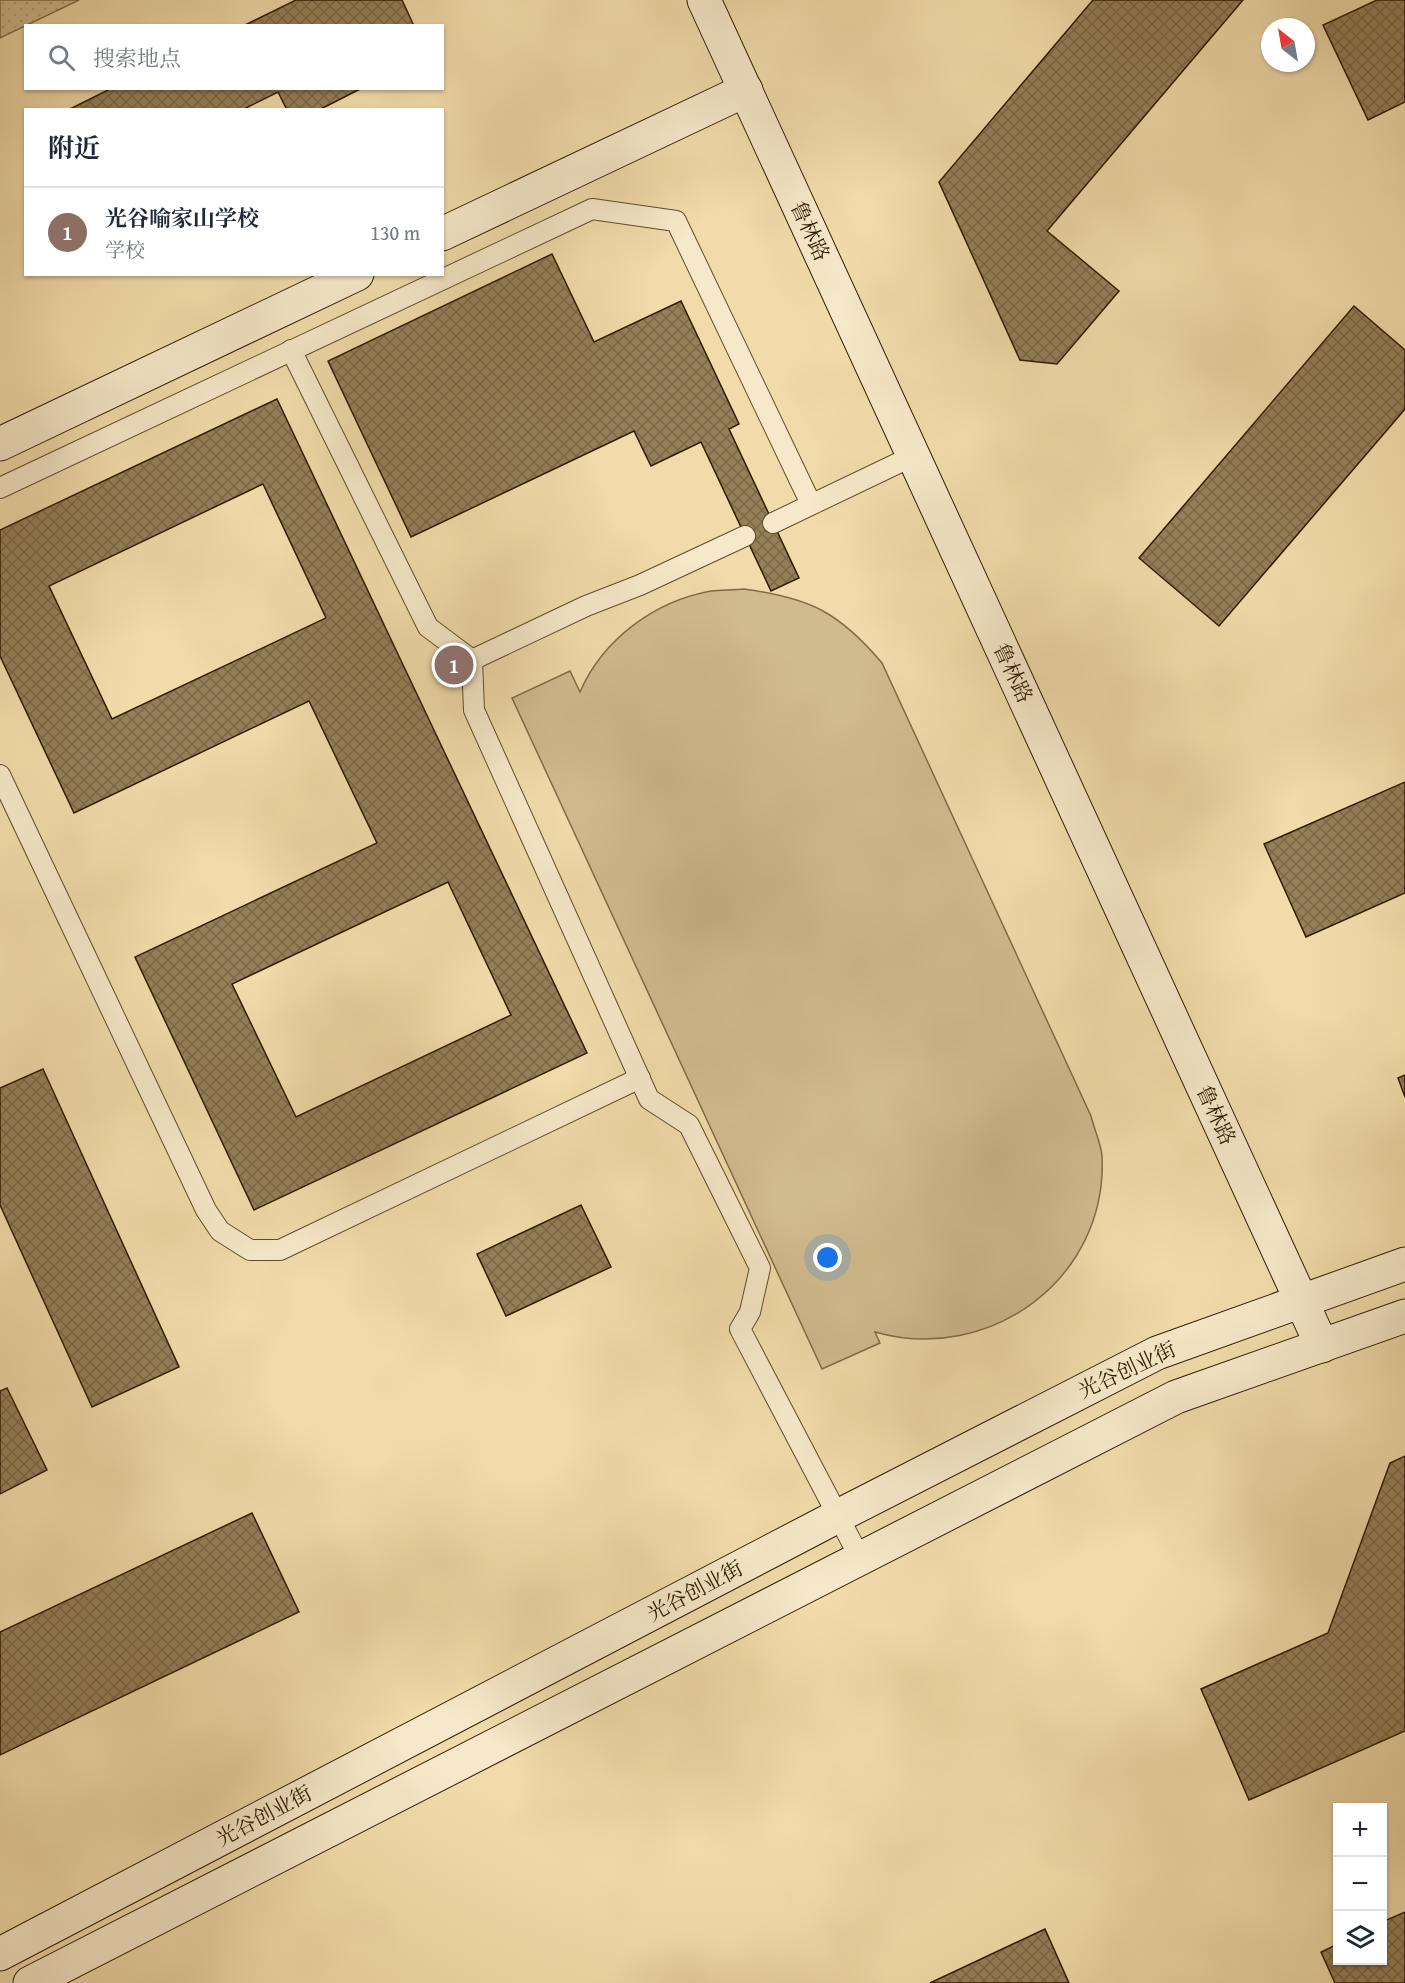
<!DOCTYPE html>
<html lang="zh">
<meta charset="utf-8">
<style>
:root{--surface:#fff;--page:#f2f2f3;--text:#1f2937;--muted:#747a83;--line:#e0e1e3;--accent:#db2777}
body{margin:0;font-family:"Gentium Book Plus","Noto Serif SC",serif;background:var(--page);color:var(--text)}
.controls{position:absolute;right:18px;bottom:18px;display:grid;overflow:hidden;border-radius:0px;box-shadow:0 2px 4px #0004}
.controls button{width:54px;height:54px;display:grid;place-items:center;padding:0;border:0;border-bottom:2px solid var(--line);background:var(--surface);color:var(--text);font:30px sans-serif}
.compass{position:absolute;left:1261px;top:18px;width:54px;height:54px;border-radius:50%;background:var(--surface);box-shadow:0 2px 4px #0004;rotate:329deg}
.you{position:absolute;left:828px;top:1258px;width:21px;height:21px;margin:-15px;border:4px solid #fff;border-radius:50%;background:#1a73e8;box-shadow:0 0 0 9px #1a73e833}
.badge{display:grid;place-items:center;width:39px;height:39px;border-radius:50%;background:var(--accent);color:#fff;font-size:20px;font-weight:700}
.pin{position:absolute;translate:-50% -50%;border:3px solid #fff;box-shadow:0 2px 6px #0006}
.list{margin:0;padding:0;list-style:none}
h2{display:flex;justify-content:space-between;align-items:center;height:78px;margin:0;padding:0 24px;font-size:26px}
h2 small{font-size:20px;font-weight:400;color:var(--muted)}
.list li{display:grid;grid-template-columns:39px 1fr auto;gap:18px;align-items:center;box-sizing:border-box;height:90px;padding:0 24px;border-top:2px solid var(--line)}
.list b{display:block;font-size:22px;white-space:nowrap}
.list p{margin:0;font-size:20px;white-space:nowrap;color:var(--muted)}
.list em{font-size:20px;font-style:normal;color:var(--muted)}
.icon{flex:none;width:33px;height:33px;fill:none;stroke:currentColor;stroke-width:2;stroke-linecap:round;stroke-linejoin:round}
.map{position:relative;flex:none;width:1405px;height:1983px;overflow:hidden}
.search{position:absolute;background:var(--surface);box-shadow:0 2px 4px #0004;left:24px;top:24px;width:420px;height:66px;display:flex;align-items:center;gap:15px;box-sizing:border-box;padding:0 21px;border-radius:0px;color:var(--muted);font-size:22px}
.panel{position:absolute;background:var(--surface);box-shadow:0 2px 4px #0004;left:24px;top:108px;width:420px;height:168px;border-radius:0px}
.map>svg:first-child{display:block}
.grass{fill:url(#grass-dots);stroke:#806c46;stroke-width:1.5}
.green{fill:#d0bb8d;stroke:#806c46;stroke-width:1.5}
.building{fill:url(#building-cross-hatch);stroke:#301c00;stroke-width:1.5;fill-rule:evenodd}
.lines{fill:none;stroke-linecap:round;stroke-linejoin:round}
.lane-casing{stroke:#604c2a;stroke-width:22}
.secondary-casing{stroke:#301c00;stroke-width:35}
.lane{stroke:#f6e8c8;stroke-width:20}
.secondary{stroke:#f6e8c8;stroke-width:33}
.labels{text-anchor:middle;stroke-width:6;stroke-linejoin:round;paint-order:stroke}
.street-label{font-size:21px;fill:#301c00;stroke:#f6e8c8}
</style>
<div class="map">
<svg width="1405" height="1983" viewBox="0 0 1405 1983">
<defs>
<pattern id="grass-dots" width="8" height="8" patternUnits="userSpaceOnUse" patternTransform="scale(1.5)"><rect width="8" height="8" fill="#d0bb8d"/><path d="M2 2h.1M6 6h.1" fill="none" stroke="#b3a078" stroke-width="1.8" stroke-linecap="round"/></pattern>
<pattern id="building-cross-hatch" width="8" height="8" patternUnits="userSpaceOnUse" patternTransform="scale(1.5)"><rect width="8" height="8" fill="#947f58"/><path d="M0 0l8 8M0 8l8-8" fill="none" stroke="#796746"/></pattern>
</defs>
<rect width="100%" height="100%" fill="#f1dbaa"/>
<filter id="stains"><feTurbulence type="fractalNoise" baseFrequency=".00333" numOctaves="4"/><feColorMatrix values="0 0 0 0 .2 0 0 0 0 .09 0 0 0 0 .02 0 0 0 .5 -.17"/></filter>
<radialGradient id="worn" r=".72"><stop offset=".6" stop-color="#630" stop-opacity="0"/><stop offset="1" stop-color="#630" stop-opacity=".3"/></radialGradient>
<path class="grass" d="M0,0H79L0,38Z"/>
<path class="green" d="M744,589C810,598 839,612 882,663L1091,1116C1094,1129 1101,1143 1102,1156C1108,1278 990,1365 875,1332L880,1343L822,1369L512,698L570,671L580,692C603,639 655,601 711,591C722,590 733,590 744,589Z"/>
<g class="building">
<path d="M296,0H402L414,26H243Z"/>
<path d="M1093,0H1243L1047,231L1119,291L1057,364L1020,360L939,182Z"/>
<path d="M1377,0H1405V102L1368,120L1323,25Z"/>
<path d="M112,88H362L319,110H287L278,92L242,110H68Z"/>
<path d="M552,254L594,342L681,301L739,424L729,429L799,578L771,591L701,442L651,466L634,431L411,537L328,361Z"/>
<path d="M1354,306L1405,350V409L1219,626L1139,558Z"/>
<path d="M277,399L587,1053L254,1210L135,957L377,843L309,701L74,813L0,656V530ZM263,484L326,618L112,719L49,586ZM448,882L511,1015L296,1117L232,984Z"/>
<path d="M1405,782V893L1306,937L1264,844Z"/>
<path d="M43,1069L179,1367L92,1407L0,1205V1088Z"/>
<path d="M1405,1075V1097L1398,1078Z"/>
<path d="M581,1205L611,1267L506,1316L477,1254Z"/>
<path d="M7,1388L47,1470L0,1494V1391Z"/>
<path d="M1405,1456V1731L1249,1800L1201,1689L1328,1633L1390,1463Z"/>
<path d="M252,1513L299,1612L0,1755V1632Z"/>
<path d="M1405,1912V1983H1335L1321,1952L1338,1944V1960H1382V1922Z"/>
<path d="M1045,1929L1069,1983H930Z"/>
</g>
<g class="lines">
<defs>
<g id="lane">
<path d="M291,350L428,627L472,660L474,710L649,1099L689,1125L760,1268L750,1312L740,1329L860,1558"/>
<path d="M0,488L592,209L676,221L811,504"/>
<path d="M773,523L913,456"/>
<path d="M472,660L586,606L640,585L745,536"/>
<path d="M0,775L206,1210L220,1231L250,1250H280L640,1078"/>
</g>
<g id="secondary">
<path d="M704,0L1322,1346"/>
<path d="M442,234L746,90"/>
<path d="M0,444L357,274"/>
<path d="M0,1954L838,1516L1157,1353L1405,1264"/>
<path d="M30,1983L1176,1397L1405,1316"/>
</g>
</defs>
<use href="#lane" class="lane-casing"/>
<use href="#secondary" class="secondary-casing"/>
<use href="#lane" class="lane"/>
<use href="#secondary" class="secondary"/>
</g>
<g class="labels">
<g class="street-label">
<text transform="translate(810 231) rotate(65)" y="7">鲁林路</text>
<text transform="translate(1013 673) rotate(65)" y="7">鲁林路</text>
<text transform="translate(1216 1115) rotate(65)" y="7">鲁林路</text>
<text transform="translate(1127 1370) rotate(-25)" y="7">光谷创业街</text>
<text transform="translate(695 1591) rotate(-28)" y="7">光谷创业街</text>
<text transform="translate(264 1816) rotate(-28)" y="7">光谷创业街</text>
</g>
</g>
<rect width="100%" height="100%" filter="url(#stains)"/>
<rect width="100%" height="100%" fill="url(#worn)"/>
</svg>
<div class="controls">
<button>+</button>
<button>−</button>
<button><svg class="icon" aria-label="layers" viewBox="0 0 24 24"><path d="M12 4l9 5-9 5-9-5zM3 14l9 5 9-5"/></svg></button>
</div>
<svg class="compass" viewBox="-18 -18 36 36"><path d="M0-13l5 13h-10z" fill="#e53935"/><path d="M0 13l5-13h-10z" fill="#747a83"/></svg>
<div class="you"></div>
<div class="pin badge" style="left:454px;top:665px;background:#8d6e63">1</div>
<div class="search"><svg class="icon" aria-label="search" viewBox="0 0 24 24"><circle cx="10" cy="10" r="6"/><path d="M15 15l6 6"/></svg>搜索地点</div>
<section class="panel">
<h2>附近<small></small></h2>
<ul class="list">
<li><span class="badge" style="background:#8d6e63">1</span><div><b>光谷喻家山学校</b><p>学校</p></div><em>130 m</em></li>
</ul>
</section>
</div>
